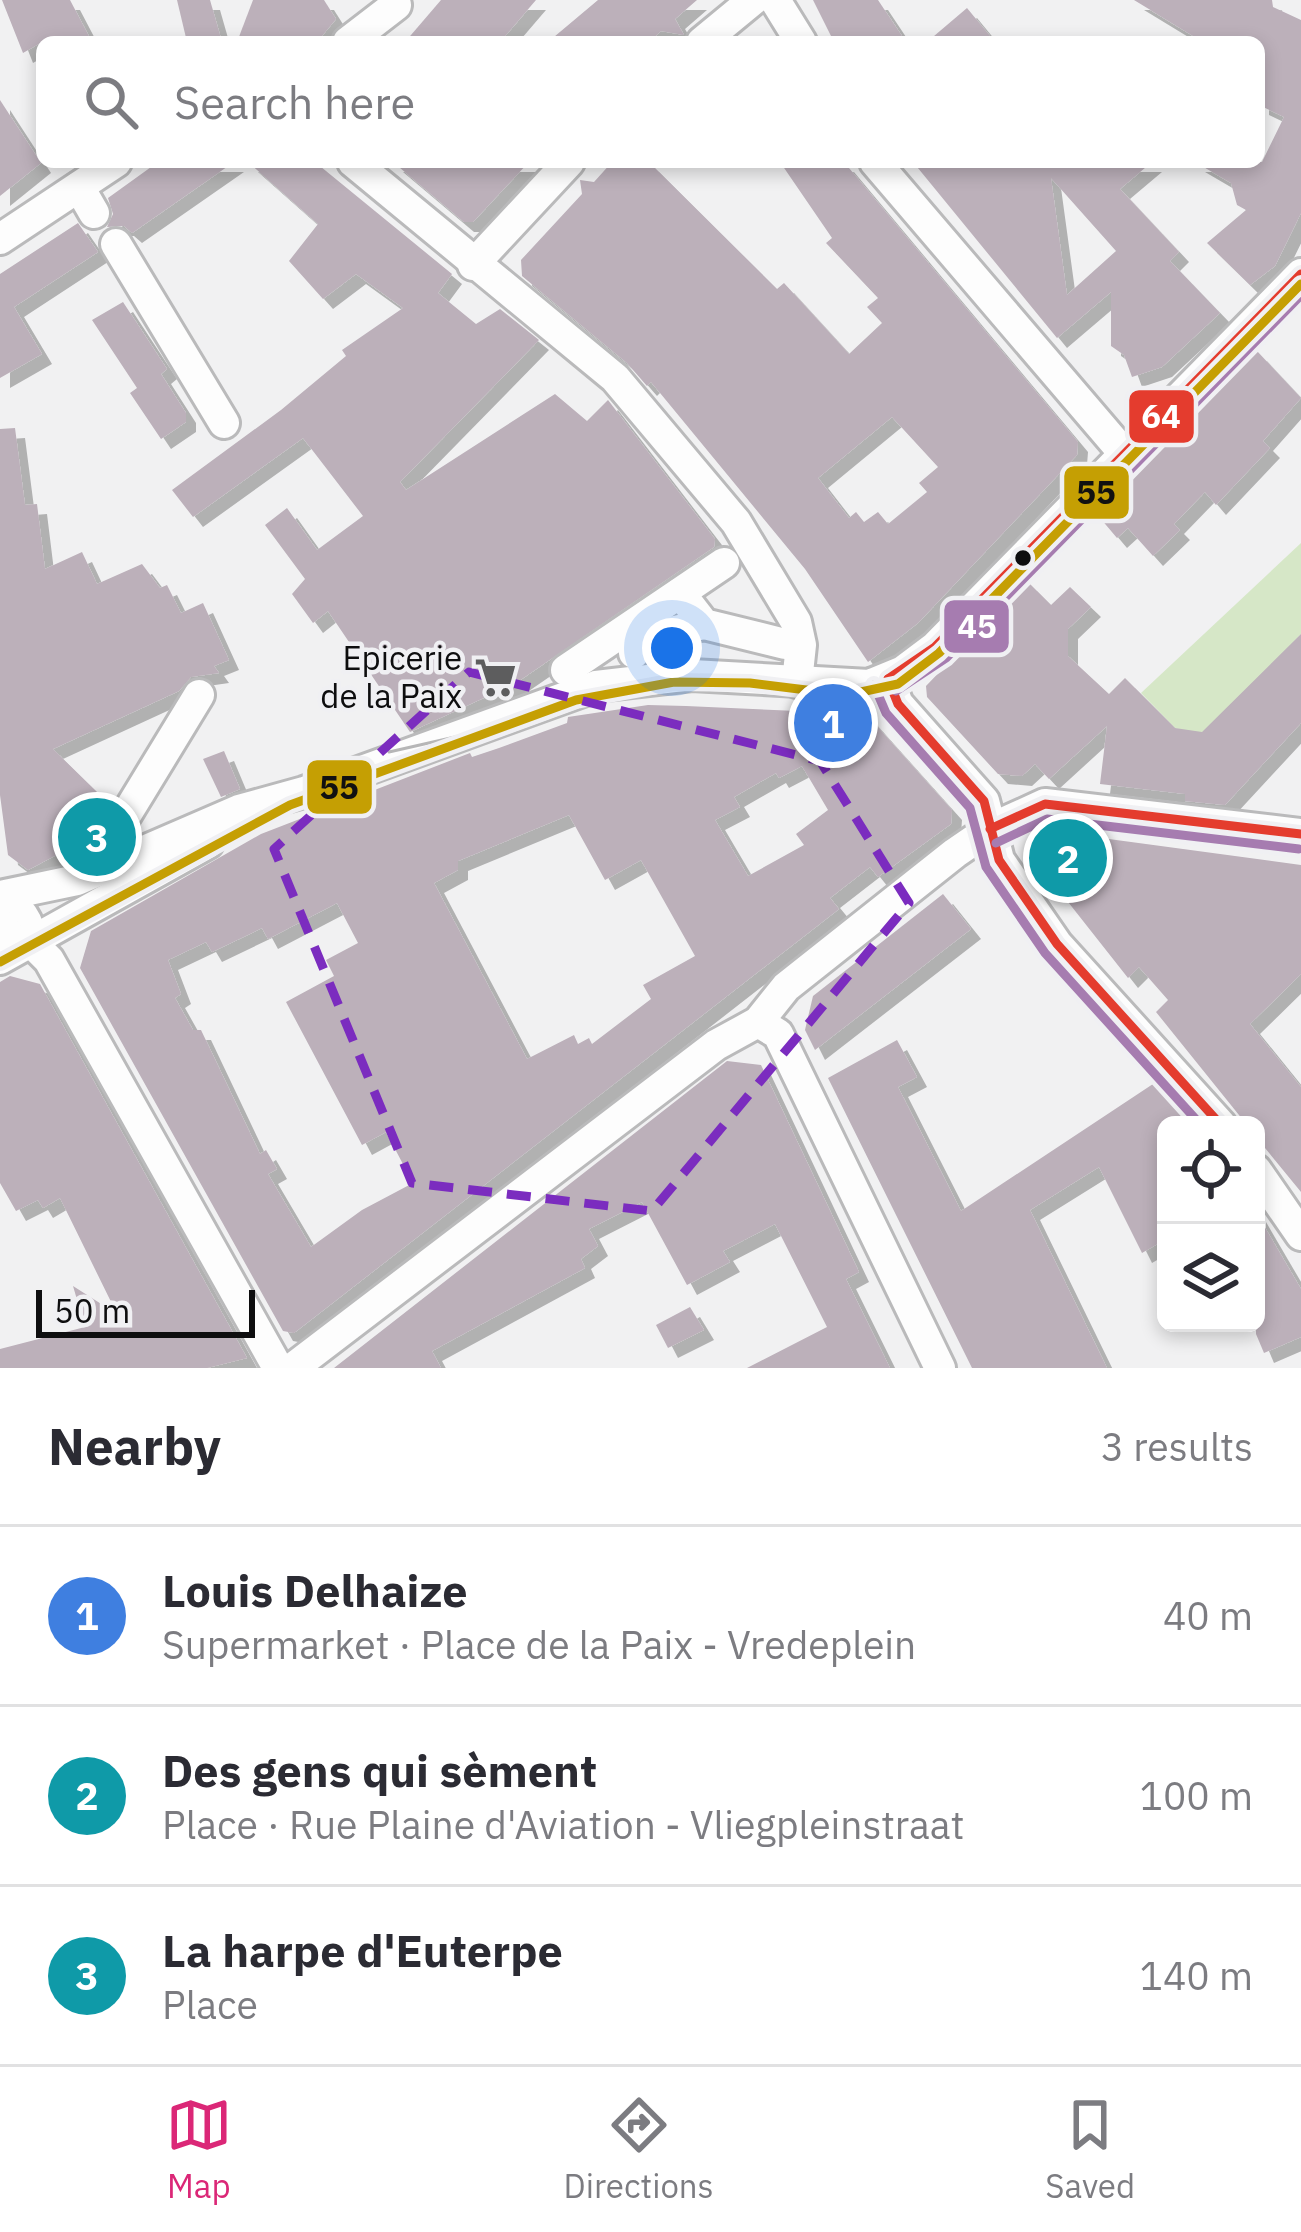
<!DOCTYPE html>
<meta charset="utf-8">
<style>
:root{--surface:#fff;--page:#f7f7f7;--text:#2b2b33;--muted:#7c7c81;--line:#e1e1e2;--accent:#db2777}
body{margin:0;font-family:"IBM Plex Sans",sans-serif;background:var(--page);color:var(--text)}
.controls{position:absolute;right:36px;bottom:36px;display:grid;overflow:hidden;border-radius:18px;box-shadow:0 6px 18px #0003}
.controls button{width:108px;height:108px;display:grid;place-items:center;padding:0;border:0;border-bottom:3px solid var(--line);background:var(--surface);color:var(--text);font:60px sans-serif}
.scale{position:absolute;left:36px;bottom:30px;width:219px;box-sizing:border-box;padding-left:12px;border:6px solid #0e0e0f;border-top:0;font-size:33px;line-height:42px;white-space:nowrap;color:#0e0e0f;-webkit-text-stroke:9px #f0f0f3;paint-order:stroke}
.you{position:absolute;left:672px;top:648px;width:42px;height:42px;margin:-30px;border:9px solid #fff;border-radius:50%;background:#1a73e8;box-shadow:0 0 0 18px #1a73e833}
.badge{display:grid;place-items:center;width:78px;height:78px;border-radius:50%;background:var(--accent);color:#fff;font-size:39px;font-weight:700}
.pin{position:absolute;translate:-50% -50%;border:6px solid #fff;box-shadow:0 3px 12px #0006}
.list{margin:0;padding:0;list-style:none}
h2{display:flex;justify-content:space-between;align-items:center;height:156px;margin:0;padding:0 48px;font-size:51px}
h2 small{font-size:39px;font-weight:400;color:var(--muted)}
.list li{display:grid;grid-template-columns:78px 1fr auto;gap:36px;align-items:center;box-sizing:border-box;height:180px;padding:0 48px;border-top:3px solid var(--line)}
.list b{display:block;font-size:45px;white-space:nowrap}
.list p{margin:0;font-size:39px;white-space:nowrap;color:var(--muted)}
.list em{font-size:39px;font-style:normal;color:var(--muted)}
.icon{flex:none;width:66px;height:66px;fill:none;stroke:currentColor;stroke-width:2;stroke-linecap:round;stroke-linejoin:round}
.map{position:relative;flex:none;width:1301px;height:1368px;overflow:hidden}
.search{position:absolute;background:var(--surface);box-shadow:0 6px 18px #0003;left:36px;right:36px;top:36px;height:132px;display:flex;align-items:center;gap:30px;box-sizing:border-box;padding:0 42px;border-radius:18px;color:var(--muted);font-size:45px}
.sheet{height:696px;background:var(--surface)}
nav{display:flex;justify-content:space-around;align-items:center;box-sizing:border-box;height:168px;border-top:3px solid var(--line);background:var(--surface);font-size:33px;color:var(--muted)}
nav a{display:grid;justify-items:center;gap:6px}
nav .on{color:var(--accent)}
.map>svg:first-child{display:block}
.green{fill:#d6e7c7}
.building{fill:#bcb0ba;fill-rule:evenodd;filter:url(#shadow)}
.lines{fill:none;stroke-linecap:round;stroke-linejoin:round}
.minor-casing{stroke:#bababb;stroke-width:36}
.minor{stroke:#fdfdfd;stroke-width:30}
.tram{stroke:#b6b6b7;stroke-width:3}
.bus-1-casing{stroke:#f0f0f3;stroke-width:18}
.bus-2-casing{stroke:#f0f0f3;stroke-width:18}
.bus-1{stroke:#e43c2e;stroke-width:9}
.bus-2{stroke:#a67cb0;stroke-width:9}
.tram-1-casing{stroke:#f0f0f3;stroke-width:18}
.tram-1{stroke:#c59f03;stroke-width:9}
.marked{fill:none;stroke:#7b2cbf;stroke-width:9;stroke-dasharray:24 15;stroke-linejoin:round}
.bus-dot{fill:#0e0e0f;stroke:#f0f0f3;stroke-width:4.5}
.labels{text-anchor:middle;stroke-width:9;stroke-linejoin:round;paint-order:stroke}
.poi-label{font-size:33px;fill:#0e0e0f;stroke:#f0f0f3;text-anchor:end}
.line-badge{stroke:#f0f0f3;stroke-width:4.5}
.badge-label{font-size:33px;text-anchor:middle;font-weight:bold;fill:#fff}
.pale-badge-label{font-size:33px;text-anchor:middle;font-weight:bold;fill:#111}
</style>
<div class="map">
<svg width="1301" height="1368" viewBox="0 0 1301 1368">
<defs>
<filter id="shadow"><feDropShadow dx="10" dy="10" stdDeviation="0" flood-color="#0004"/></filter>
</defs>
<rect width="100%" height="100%" fill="#f1f1f2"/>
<path class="green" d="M1301,543V634L1205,736L1175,728L1141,693Z"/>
<g class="building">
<path d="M2,0H70L92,42H42L23,53Z"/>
<path d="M177,0H210L222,42H187Z"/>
<path d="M253,0H324L336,19L317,42H237Z"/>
<path d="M441,0H536L500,42H405Z"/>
<path d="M598,0H697L675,19L684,35L661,31L649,42H548Z"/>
<path d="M813,0H878L906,42H834Z"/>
<path d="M1134,0H1272L1273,7L1301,20V213L1275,266L1250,285L1207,243L1246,210L1237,205L1231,183L1195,162H1262L1284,117L1259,105V42H1203Z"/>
<path d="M967,8L995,42H927Z"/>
<path d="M0,100L41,163L0,196Z"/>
<path d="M158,162H234L132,233L124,226L107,227L113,214L108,198Z"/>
<path d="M248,162H315L452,274L438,293L476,324L500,309L539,340L400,482L406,490L555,394L587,421L608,400L715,539L714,547L516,683L410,732L328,611L313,623L292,594L305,579L265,525L287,508L317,550L363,516L303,438L193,517L172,490L281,410L346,356L342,350L403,308L356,274L323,299L289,261L318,224Z"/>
<path d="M393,162H529L473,222H464Z"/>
<path d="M612,162H649L777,289L784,283L849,354L882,323L867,307L878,298L826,243L832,238L780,162H844L1078,442L1077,455L918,623L868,662L805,569L651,382L647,386L627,363L522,276L521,260L582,194L580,180L594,182ZM892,417L938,467L919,483L927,492L888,524L878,512L864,522L856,512L849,518L818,478Z"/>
<path d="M913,162H1152L1120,189L1179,252L1170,261L1220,313L1162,367L1132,377L1124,355L1111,346V292L1057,338ZM1051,178L1116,251L1067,295Z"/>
<path d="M78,223L98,252L14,307L42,354L0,378V274Z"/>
<path d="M123,302L167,369L161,374L186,413V422L161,439L130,393L137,388L92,320Z"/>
<path d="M1257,351L1301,398L1263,441L1270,448L1216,505L1205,492L1174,524L1180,530L1153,556L1128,528L1117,538L1095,512Z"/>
<path d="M15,428L25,505L37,504L45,569L82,552L97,584L142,564L160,588L167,585L181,613L203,603L229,660L214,666L219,673L191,677L179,691L53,749L97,792L103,816L96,834L28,870L8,855L0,795V429Z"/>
<path d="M1027,581L1051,605L1070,587L1091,607L1068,629V656L1109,694L1125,678L1175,728L1202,732L1301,634V723L1225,805L1185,801V794L1100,784L1107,726L1049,779L1035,764L1022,776L998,774L927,697L926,686Z"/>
<path d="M686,706L866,714L952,810L951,824L878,877L870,867L830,898L839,909L294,1333L283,1331L80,968L91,931L261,834L470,753L472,757L499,748L567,723L568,717L648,705ZM802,766L828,810L796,834L804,845L748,876L715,820L740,807L734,797L776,773L779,778ZM569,815L605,880L641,860L695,956L643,985L651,999L592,1044L589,1038L578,1044L574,1035L527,1059L434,883L458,870V861ZM337,903L358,943L326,960L334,976L286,1002L362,1145L386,1132L413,1183L362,1210L311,1247L268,1174L277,1169L266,1150L260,1154L201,1030H193L175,998L181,994L168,960L206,942L212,952L262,928L268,939Z"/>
<path d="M224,751L240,789L221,797L203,759Z"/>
<path d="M1094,837L1301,865V974L1250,1024L1301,1087V1192L1256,1137V1125H1247L1156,1012L1168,1000L1139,967L1128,978L1046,874Z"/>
<path d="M943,894L971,929L815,1050L805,1030L813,996Z"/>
<path d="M10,976L40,984L247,1358L207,1368H0V1349L85,1327L73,1286L117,1314L60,1198L43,1208L38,1200L16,1211L0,1183V982Z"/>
<path d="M897,1040L917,1077L898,1087L961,1211L1156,1082L1195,1125H1166V1239L1142,1253L1099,1167L1030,1210L1107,1368H972L828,1078Z"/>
<path d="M727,1061L761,1065L859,1272L846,1279L890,1368H747L827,1327L775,1224L723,1251L730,1262L687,1285L642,1202L589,1229L598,1246L581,1259L585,1268L432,1351L441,1368H334Z"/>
<path d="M1256,1212L1301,1289V1337L1264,1353L1256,1334Z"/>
<path d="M690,1307L704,1330L668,1348L656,1325Z"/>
</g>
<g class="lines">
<defs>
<g id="minor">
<path d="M775,0L801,42"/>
<path d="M348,42L396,5"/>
<path d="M702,42L753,0"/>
<path d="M353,162L615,378L736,522L796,622L801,645L797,682"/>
<path d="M875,162L1122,451"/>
<path d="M79,187L94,213"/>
<path d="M0,239L116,162"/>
<path d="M116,244L224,423"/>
<path d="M473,265L569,162"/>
<path d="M680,593L704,624L785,644"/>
<path d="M634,653L633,641L704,624"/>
<path d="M566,670L724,563"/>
<path d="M888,679L898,704L984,801L999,860L1057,944L1221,1125"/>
<path d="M115,833L199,695"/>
<path d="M0,896L77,880L239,810L304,792L596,686L692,675L869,685L903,671L935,647L1301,274"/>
<path d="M0,896C18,906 31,920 30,941L49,960L278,1368"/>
<path d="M0,924L14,941H30"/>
<path d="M0,959L208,843"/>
<path d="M758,1022L778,1034L940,1368"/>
<path d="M1256,1170L1301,1235"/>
<path d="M293,1368L716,1045L758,1022L786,987L955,853L990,829L1045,804L1301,834"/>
</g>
</defs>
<use href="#minor" class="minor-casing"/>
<use href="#minor" class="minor"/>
<path class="tram" d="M389,752L499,727"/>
<defs>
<g id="bus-1">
<path d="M888,679L935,647L1301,274"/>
<path d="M888,679L898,704L984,801L999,860L1057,944L1221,1125"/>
<path d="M990,829L1045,804L1301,834"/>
</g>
<g id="bus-2">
<path d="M874,685L886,713L970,808L986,867L1045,953L1201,1125"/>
<path d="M896,691L946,658L1301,295"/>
<path d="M996,843L1047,819L1299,849"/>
</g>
</defs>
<use href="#bus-1" class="bus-1-casing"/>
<use href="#bus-2" class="bus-2-casing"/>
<use href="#bus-1" class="bus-1"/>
<use href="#bus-2" class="bus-2"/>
<defs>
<path id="tram-1" d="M0,962L290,805L576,700L674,682L750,683L847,695L898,684L939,653L1301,284"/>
</defs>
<use href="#tram-1" class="tram-1-casing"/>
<use href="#tram-1" class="tram-1"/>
</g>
<path class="marked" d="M469,672L820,761L909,903L652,1211L412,1183L274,849Z"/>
<defs>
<symbol id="supermarket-bare" viewBox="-9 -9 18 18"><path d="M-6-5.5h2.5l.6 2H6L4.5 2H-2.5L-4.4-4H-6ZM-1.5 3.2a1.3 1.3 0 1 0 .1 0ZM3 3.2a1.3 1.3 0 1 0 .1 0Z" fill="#5d5d5e" stroke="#f0f0f3" stroke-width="2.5" paint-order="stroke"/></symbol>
</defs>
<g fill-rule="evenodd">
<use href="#supermarket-bare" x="466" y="648" width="59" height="59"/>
</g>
<circle class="bus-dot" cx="1023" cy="558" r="10"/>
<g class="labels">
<g class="poi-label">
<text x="462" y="670">Epicerie<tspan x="462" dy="38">de la Paix</tspan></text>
</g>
</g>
<g class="line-badge">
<rect x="1127" y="388" width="69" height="57" rx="12" fill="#e43c2e"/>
<rect x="1062" y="464" width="69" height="57" rx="12" fill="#c59f03"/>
<rect x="942" y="598" width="69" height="57" rx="12" fill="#a67cb0"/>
<rect x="305" y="758" width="69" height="58" rx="12" fill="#c59f03"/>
</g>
<g class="badge-label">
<text x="1161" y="428">64</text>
<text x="977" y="638">45</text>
</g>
<g class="pale-badge-label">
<text x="1096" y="504">55</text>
<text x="339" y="799">55</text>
</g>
</svg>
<div class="controls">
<button><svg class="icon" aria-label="locate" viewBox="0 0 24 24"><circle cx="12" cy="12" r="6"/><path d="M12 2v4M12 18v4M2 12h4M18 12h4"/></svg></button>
<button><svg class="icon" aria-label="layers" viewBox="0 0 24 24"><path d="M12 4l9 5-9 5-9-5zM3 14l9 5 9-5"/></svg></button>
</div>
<div class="scale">50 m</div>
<div class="you"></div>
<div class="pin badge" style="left:833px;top:723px;background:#3f7fe0">1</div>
<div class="pin badge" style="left:1068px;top:858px;background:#0f9aa8">2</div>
<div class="pin badge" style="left:97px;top:837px;background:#0f9aa8">3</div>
<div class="search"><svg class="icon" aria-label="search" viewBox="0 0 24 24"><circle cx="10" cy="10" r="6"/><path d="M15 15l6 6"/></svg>Search here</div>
</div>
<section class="sheet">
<h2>Nearby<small>3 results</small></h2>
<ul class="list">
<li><span class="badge" style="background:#3f7fe0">1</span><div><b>Louis Delhaize</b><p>Supermarket · Place de la Paix - Vredeplein</p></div><em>40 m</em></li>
<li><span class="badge" style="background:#0f9aa8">2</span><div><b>Des gens qui sèment</b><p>Place · Rue Plaine d'Aviation - Vliegpleinstraat</p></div><em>100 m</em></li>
<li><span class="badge" style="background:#0f9aa8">3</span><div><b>La harpe d'Euterpe</b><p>Place</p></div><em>140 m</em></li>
</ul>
</section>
<nav>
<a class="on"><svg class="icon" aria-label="map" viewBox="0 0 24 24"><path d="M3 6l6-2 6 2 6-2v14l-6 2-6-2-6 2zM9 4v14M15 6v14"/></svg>Map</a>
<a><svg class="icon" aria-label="directions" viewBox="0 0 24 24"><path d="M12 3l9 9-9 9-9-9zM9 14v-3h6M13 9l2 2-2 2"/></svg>Directions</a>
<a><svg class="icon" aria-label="saved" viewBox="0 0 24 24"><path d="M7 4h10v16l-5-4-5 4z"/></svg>Saved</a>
</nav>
